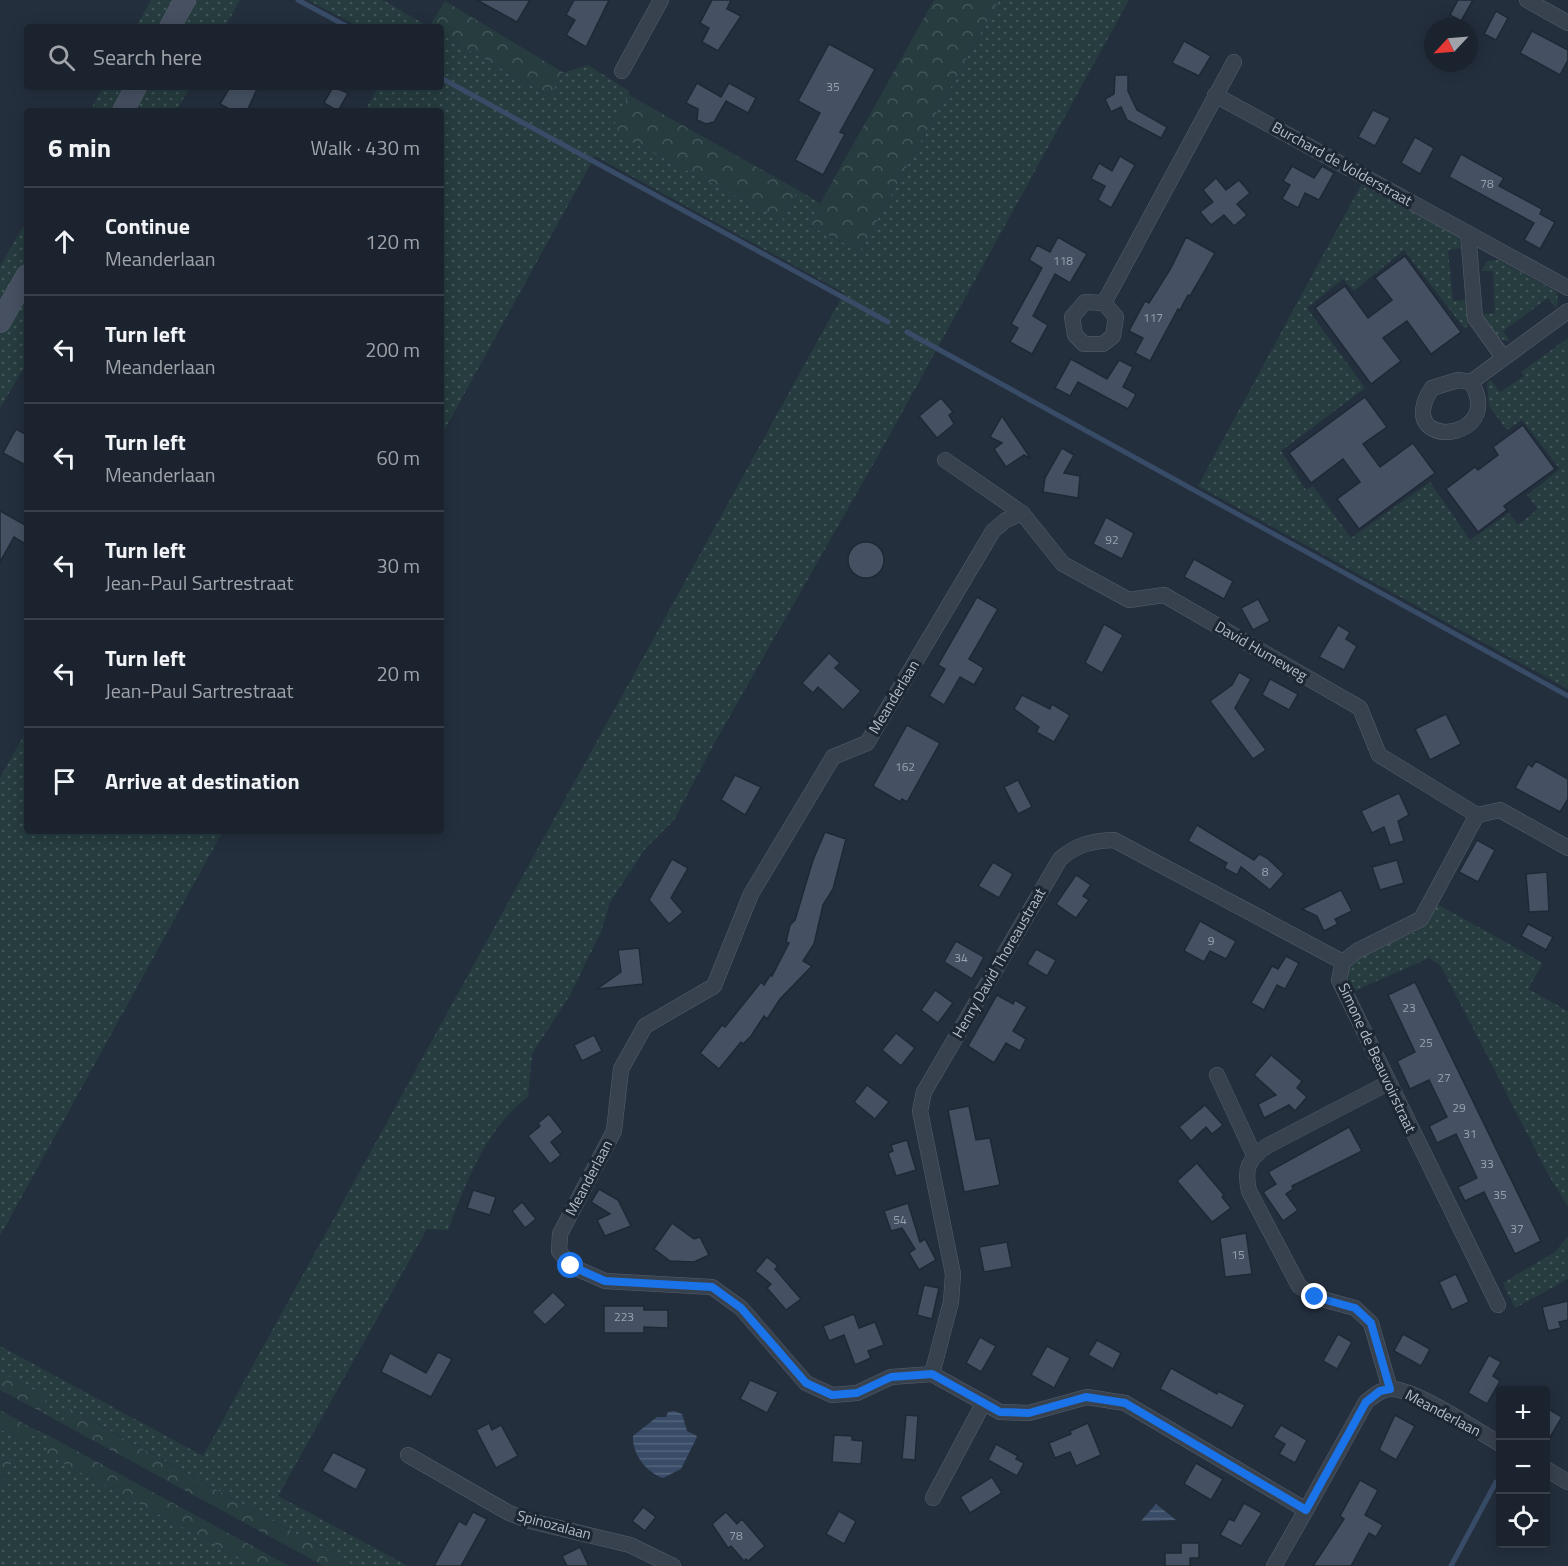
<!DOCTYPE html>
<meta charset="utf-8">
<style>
:root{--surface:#1b232e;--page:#282f3a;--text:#f1f3f6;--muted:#a0a4aa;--line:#39404a}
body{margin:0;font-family:"Titillium Web",sans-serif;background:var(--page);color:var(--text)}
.controls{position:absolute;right:18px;bottom:18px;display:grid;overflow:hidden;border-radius:6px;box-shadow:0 3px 15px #0003}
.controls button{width:54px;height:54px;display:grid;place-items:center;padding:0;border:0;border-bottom:2px solid var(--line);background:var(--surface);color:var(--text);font:30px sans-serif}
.compass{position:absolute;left:1424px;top:18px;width:54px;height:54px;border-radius:50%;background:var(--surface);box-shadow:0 3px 15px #0003;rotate:244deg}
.stop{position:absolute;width:18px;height:18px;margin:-14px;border:4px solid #1a73e8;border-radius:50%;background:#fff}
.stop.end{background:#1a73e8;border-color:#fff;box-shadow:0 2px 6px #0008}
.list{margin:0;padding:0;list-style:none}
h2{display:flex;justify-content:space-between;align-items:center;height:78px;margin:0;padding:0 24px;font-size:26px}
h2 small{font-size:20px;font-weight:400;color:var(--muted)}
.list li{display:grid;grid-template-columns:39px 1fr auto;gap:18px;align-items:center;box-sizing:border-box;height:108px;padding:0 24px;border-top:2px solid var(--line)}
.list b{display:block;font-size:22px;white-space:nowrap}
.list p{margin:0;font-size:20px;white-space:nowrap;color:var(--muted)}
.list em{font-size:20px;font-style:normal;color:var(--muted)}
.icon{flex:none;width:33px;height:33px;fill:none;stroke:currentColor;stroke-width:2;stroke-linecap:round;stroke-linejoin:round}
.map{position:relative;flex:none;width:1568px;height:1566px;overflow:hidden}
.search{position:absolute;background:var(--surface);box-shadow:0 3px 15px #0003;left:24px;top:24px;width:420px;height:66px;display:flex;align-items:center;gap:15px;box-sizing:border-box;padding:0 21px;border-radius:6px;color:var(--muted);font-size:22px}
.panel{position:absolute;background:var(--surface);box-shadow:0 3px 15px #0003;left:24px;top:108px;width:420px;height:726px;border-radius:6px}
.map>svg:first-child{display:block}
.grass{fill:url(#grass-dots)}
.forest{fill:url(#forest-crowns)}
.water{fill:url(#water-rules)}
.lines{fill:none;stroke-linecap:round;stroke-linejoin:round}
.stream{stroke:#394c67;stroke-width:5}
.building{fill:#455162;stroke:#1f2835;stroke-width:1.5}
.street-casing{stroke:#565f6c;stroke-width:16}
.secondary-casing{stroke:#565f6c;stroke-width:22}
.street{stroke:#38414e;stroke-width:15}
.secondary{stroke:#465061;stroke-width:21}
.route{stroke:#1a73e8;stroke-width:8}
.labels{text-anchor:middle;stroke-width:6;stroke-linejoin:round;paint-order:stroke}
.number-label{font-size:12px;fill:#98a1af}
.street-label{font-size:15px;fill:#b4bcc9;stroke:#1d2633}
</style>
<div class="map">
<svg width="1568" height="1566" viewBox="0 0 1568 1566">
<defs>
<pattern id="grass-dots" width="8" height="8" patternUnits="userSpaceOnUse" patternTransform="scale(1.5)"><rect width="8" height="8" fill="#263c3f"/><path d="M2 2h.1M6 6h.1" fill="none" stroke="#435659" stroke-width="1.8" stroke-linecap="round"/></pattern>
<pattern id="forest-crowns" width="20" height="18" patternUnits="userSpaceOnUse" patternTransform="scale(1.5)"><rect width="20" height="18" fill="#263c3f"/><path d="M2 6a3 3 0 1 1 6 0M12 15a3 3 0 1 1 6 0" fill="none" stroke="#435659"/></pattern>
<pattern id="water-rules" width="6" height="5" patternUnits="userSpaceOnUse" patternTransform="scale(1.5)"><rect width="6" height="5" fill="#394c67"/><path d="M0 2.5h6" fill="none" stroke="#53647b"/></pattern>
</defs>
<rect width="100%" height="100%" fill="#242f3e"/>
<g class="grass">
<path d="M151,0H176L161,27H136Z"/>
<path d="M191,0H240L225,27H175Z"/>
<path d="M308,0H383L429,27H359Z"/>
<path d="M999,0H1129L888,438L714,744L674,820L645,849L610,902L601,932L570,995L532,1054L528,1097C486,1128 466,1182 448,1230L427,1229L278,1496L408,1566H355L71,1409L61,1423L40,1411L47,1397L0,1372V1346L203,1456L844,293L595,156L441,436V111H365L378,87H441V34L549,96L564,73L588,65L629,91V95L612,131L782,220L798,190L820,203L808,225L860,251Z"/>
<path d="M103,87H127L114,111H90Z"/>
<path d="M141,87H190L176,111H128Z"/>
<path d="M1361,185L1459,237L1461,248L1448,250L1453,301L1466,300L1468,325L1465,329L1404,250L1354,291L1343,279L1307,308L1365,388L1281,451L1306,490L1313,486L1351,538L1430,482L1470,540L1509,513L1518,525L1538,509L1527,495L1560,469L1522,420L1507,430L1489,406L1487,382L1491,380L1500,392L1524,376L1521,372L1568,338V689L1198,486Z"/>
<path d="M27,220V265L0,312V266Z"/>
<path d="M1498,260L1557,292L1558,303L1556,308L1548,298L1503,331L1510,341C1498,342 1485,325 1483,314L1495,313L1493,271H1481L1487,261Z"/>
<path d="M27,289V363L0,408V335Z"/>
<path d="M27,730V831H223L0,1236V778Z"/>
<path d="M1437,904L1543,963L1528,989L1568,1011V1207L1548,1174L1441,966L1429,958L1352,992C1348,979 1345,969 1357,958L1417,931Z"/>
<path d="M1568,1236V1279L1515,1308L1503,1283L1555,1252Z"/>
<path d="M30,1427L53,1438L45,1453L255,1566H0V1487L12,1462L0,1456V1429L24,1441Z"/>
</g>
<g class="forest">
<path d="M934,0H999L860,251L808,225Z"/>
<path d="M445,1L564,73L549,96L441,34V27H429Z"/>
<path d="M629,95L798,190L782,220L611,131Z"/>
<path d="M0,1372L47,1397L40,1411L0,1390Z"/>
<path d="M70,1409L322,1548L355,1566H324L61,1423Z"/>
<path d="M0,1410L30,1427L25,1442L0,1429Z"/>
<path d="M53,1438L289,1566H255L44,1453Z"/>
<path d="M0,1456L12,1462L0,1487Z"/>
</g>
<g class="water">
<path d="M674,1411L682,1414L687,1431L697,1436L696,1439L681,1469L663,1478C647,1473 632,1454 633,1436L657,1417H666L668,1412Z"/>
<path d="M1156,1504L1176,1520L1141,1521Z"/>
</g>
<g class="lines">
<g class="stream">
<path d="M298,0L348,27"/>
<path d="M441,78L888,322"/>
<path d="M907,332L1568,696"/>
<path d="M1451,1566L1496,1482"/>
</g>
</g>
<g class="building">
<path d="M477,0H530L517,22Z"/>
<path d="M574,0H609L586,47L566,35L575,20L566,15Z"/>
<path d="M712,0H731L727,9L741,16L718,51L702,42L709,28L700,23Z"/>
<path d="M1458,0H1473L1461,21L1450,15Z"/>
<path d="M1496,11L1508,18L1496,40L1484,34Z"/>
<path d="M1532,31L1568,50V60L1560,75L1520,53Z"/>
<path d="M1184,41L1211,56L1199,76L1172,63Z"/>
<path d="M829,44L875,69L840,132L845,134L823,175L795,160L820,113L798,101Z"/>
<path d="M1115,75H1128V91L1137,110L1167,127L1161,138L1127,120L1121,107L1111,112L1105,99L1114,94Z"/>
<path d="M697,83L721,97L729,83L756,98L748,113L726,101L714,122L706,124L697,120L698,109L686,103Z"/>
<path d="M230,87H258L247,111H233L220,104Z"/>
<path d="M333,87L348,93L338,111L324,103Z"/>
<path d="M1373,110L1390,118L1375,146L1358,137Z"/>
<path d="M1415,137L1434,148L1420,174L1401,163Z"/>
<path d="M1461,154L1504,178L1499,186L1542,209L1540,214L1555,222L1540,249L1524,240L1534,223L1449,177Z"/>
<path d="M1120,156L1135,165L1111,208L1098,200L1105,186L1091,179L1099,163L1112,171Z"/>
<path d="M1292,166L1314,178L1322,166L1334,173L1319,200L1305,193L1298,208L1282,199L1290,185L1283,181Z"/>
<path d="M1216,178L1226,190L1239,180L1250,193L1237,204L1247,215L1234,226L1224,215L1211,225L1200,212L1213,202L1203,190Z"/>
<path d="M1058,237L1087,254L1070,283L1055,274L1033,316L1048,325L1032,354L1010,342L1018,328L1011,324L1042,268L1029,260L1037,245L1050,252Z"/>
<path d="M1186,237L1215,253L1190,296L1188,295L1180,310L1178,309L1150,361L1135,353L1143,338L1129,331L1145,301L1149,303L1171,268Z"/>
<path d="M1405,256L1461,332L1431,354L1407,321L1383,338L1401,361L1371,384L1315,308L1345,286L1368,318L1392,300L1375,278Z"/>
<path d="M1071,359L1107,379L1119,360L1133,367L1123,387L1136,394L1128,409L1078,382L1070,396L1055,388Z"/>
<path d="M1365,397L1387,427L1363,444L1380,467L1413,443L1435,473L1359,529L1337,499L1360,482L1343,459L1311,483L1289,453Z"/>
<path d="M941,398L953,412L949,415L954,424L937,438L919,416Z"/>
<path d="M1002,416L1027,453L1031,459L1024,455L1006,467L994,449L1002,443L990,437Z"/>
<path d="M1523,425L1555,469L1504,506L1507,510L1478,532L1446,489L1475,467L1478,470L1498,455L1493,447Z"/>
<path d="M16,429L27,435V466L3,453Z"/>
<path d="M1062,448L1074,455L1064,473L1080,476L1078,498L1043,492L1045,478Z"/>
<path d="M0,511L27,526V545L14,537L0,562Z"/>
<path d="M1106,517L1134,533L1122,559L1093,544Z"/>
<circle cx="866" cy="560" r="18"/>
<path d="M1194,559L1233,581L1224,599L1184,577Z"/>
<path d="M977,597L998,609L969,659L984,668L974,685L960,677L944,705L929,696L945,669L938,665Z"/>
<path d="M1258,599L1270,621L1253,630L1241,608Z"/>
<path d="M1104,624L1123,635L1102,673L1085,663Z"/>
<path d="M1338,625L1350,632L1346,639L1357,646L1344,670L1319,657Z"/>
<path d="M829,653L840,663L835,668L861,691L843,710L818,687L813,693L802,683Z"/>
<path d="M1239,672L1251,679L1235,708L1266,750L1253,759L1210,701L1232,685Z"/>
<path d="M1270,679L1298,694L1289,710L1262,695Z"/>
<path d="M1022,695L1050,709L1052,704L1070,715L1054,742L1036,732L1039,727L1014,709Z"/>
<path d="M1446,714L1461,744L1430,760L1415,729Z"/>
<path d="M907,725L940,743L907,802L902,799L900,802L873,786Z"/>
<path d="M1536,761L1568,779V799L1560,812L1515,788L1528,764L1532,767Z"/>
<path d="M735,775L761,787L745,815L721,800Z"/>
<path d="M1018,780L1032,807L1018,814L1004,787Z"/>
<path d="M1399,793L1409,815L1398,821L1404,841L1390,845L1384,827L1372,833L1361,811Z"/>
<path d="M1197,825L1254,860L1259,854L1267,858L1284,874L1270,890L1241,867L1237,875L1224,868L1227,863L1188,841Z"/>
<path d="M825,832L846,839L833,889L823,905L814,944L803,961L812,966L780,999L767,1019L764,1016L751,1036L743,1044L741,1042L719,1069L700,1053L722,1025L725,1027L761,982L764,985L771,974L772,976L789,943L786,942L790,925L795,920L813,860Z"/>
<path d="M1477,840L1495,850L1478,882L1459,872Z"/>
<path d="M672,859L688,868L671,898L683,912L669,924L649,900Z"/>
<path d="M1397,860L1404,883L1380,890L1372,867Z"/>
<path d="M993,862L1013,874L999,898L978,886Z"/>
<path d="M1547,872L1549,911L1529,912L1526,874Z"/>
<path d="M1076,875L1091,885L1083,896L1089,900L1076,918L1056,904Z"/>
<path d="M1341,890L1352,911L1335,919L1338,924L1324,931L1317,916L1302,909Z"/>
<path d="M1200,921L1236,941L1226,959L1210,951L1204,962L1184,951Z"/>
<path d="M1528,924L1553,937L1546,950L1521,936Z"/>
<path d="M956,941L984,957L972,979L944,962Z"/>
<path d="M639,948L643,984L597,989L621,972L618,950Z"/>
<path d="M1036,949L1056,960L1047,976L1027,964Z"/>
<path d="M1286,956L1299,963L1285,989L1277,985L1264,1010L1251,1003L1272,966L1278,969Z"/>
<path d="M1415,982L1541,1241L1515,1254L1484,1192L1465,1201L1458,1187L1477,1178L1456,1134L1437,1143L1429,1126L1447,1117L1429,1080L1410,1089L1397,1061L1415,1052L1388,995Z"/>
<path d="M935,990L953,1003L938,1023L921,1010Z"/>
<path d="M997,995L1013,1004L1015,1000L1027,1007L1013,1031L1026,1039L1020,1051L1006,1043L994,1063L968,1046Z"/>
<path d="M896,1033L915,1048L901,1066L882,1050Z"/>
<path d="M594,1035L602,1051L582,1061L574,1045Z"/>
<path d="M1271,1055L1302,1081L1297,1088L1307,1097L1295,1111L1289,1105L1264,1118L1258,1104L1276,1095L1254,1075Z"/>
<path d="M867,1085L889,1102L875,1119L854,1102Z"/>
<path d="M1205,1105L1223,1125L1212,1134L1206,1127L1191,1141L1179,1127Z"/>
<path d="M969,1106L976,1140L990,1138L1000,1185L964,1192L948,1110Z"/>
<path d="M549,1114L563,1132L551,1142L561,1155L550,1164L528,1136L540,1126L538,1123Z"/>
<path d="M1349,1127L1362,1151L1292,1186L1293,1189L1286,1194L1298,1210L1283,1221L1263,1192L1276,1184L1268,1172Z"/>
<path d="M907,1140L916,1170L896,1176L888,1153L893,1151L891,1145Z"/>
<path d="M1197,1163L1224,1195L1222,1197L1231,1208L1212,1222L1177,1181Z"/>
<path d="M599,1189L618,1200L631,1226L605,1236L597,1220L610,1214L591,1202Z"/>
<path d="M473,1190L496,1197L490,1215L467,1208Z"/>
<path d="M522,1202L536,1219L525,1228L512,1211Z"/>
<path d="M908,1203L920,1242L925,1239L936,1260L919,1270L909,1253L915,1249L902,1228L891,1231L884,1211Z"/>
<path d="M672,1223L694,1239L700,1237L709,1255L694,1262L670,1261L654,1249Z"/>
<path d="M1246,1233L1252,1274L1225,1277L1220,1238Z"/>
<path d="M1007,1242L1012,1267L984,1272L979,1247Z"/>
<path d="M767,1257L778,1266L775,1269L801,1299L786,1310L767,1288L771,1284L755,1271Z"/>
<path d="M1456,1274L1469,1302L1452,1310L1439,1282Z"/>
<path d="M924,1285L939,1288L932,1319L917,1315Z"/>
<path d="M553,1292L566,1305L545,1325L532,1312Z"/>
<path d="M1568,1301V1320L1559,1322L1561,1328L1548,1331L1542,1307Z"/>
<path d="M604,1306H644V1310H668V1328L644,1327V1333H604Z"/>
<path d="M854,1314L859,1328L875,1322L884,1345L868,1351L871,1358L855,1365L844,1335L829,1341L823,1326Z"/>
<path d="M1338,1334L1352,1342L1337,1369L1323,1361Z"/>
<path d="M1403,1334L1430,1349L1421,1366L1394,1351Z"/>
<path d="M980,1337L996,1346L981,1372L966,1363Z"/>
<path d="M1097,1340L1121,1353L1113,1369L1088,1355Z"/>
<path d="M1047,1346L1070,1358L1054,1388L1031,1375Z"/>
<path d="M438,1352L452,1359L431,1397L381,1372L390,1353L426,1373Z"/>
<path d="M1489,1355L1501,1362L1493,1376L1500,1381L1487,1404L1468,1393Z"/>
<path d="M1171,1368L1217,1394L1218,1391L1245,1405L1232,1428L1160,1389Z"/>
<path d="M750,1380L778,1392L767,1413L740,1399Z"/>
<path d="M1545,1407L1562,1417L1545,1446Z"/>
<path d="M906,1415L918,1416L915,1460L902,1459Z"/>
<path d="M1395,1415L1415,1426L1396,1460L1379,1450Z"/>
<path d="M489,1423L492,1430L501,1425L518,1456L496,1468L476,1430Z"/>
<path d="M1088,1423L1101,1455L1076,1466L1070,1452L1055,1458L1049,1443L1071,1434L1070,1431Z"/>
<path d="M1281,1425L1307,1440L1295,1463L1279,1454L1285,1444L1273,1437Z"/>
<path d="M834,1435L852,1436V1440L863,1441L861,1464L832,1462Z"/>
<path d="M996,1444L1018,1456L1016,1459L1024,1463L1017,1476L988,1460Z"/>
<path d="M333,1452L367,1469L356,1490L322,1471Z"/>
<path d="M1196,1463L1223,1479L1211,1500L1184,1484Z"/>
<path d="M992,1477L1002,1493L970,1513L960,1497Z"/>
<path d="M1360,1480L1378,1490L1365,1515L1383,1525L1376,1537L1369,1533L1351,1566H1313L1344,1519L1340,1516Z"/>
<path d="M1244,1503L1262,1513L1241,1546L1220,1535L1229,1519L1234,1521Z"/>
<path d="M643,1507L656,1517L645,1531L632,1521Z"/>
<path d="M839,1511L856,1521L844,1544L826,1534Z"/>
<path d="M473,1512L487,1519L461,1566H434L459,1521L466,1525Z"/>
<path d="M726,1512L737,1524L742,1519L765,1546L748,1561L746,1559L744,1561L731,1546L728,1548L712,1524Z"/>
<path d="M1181,1543H1199V1558H1190V1566H1165V1553H1181Z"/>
<path d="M580,1547L589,1566H567L562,1556Z"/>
</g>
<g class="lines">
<defs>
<g id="street">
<path d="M1527,0L1568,23"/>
<path d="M622,71L661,0"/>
<path d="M1215,95L1568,288"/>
<path d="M1468,233L1475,318L1503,357"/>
<path d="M1104,303L1085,302L1072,317L1075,335L1084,344H1103L1113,336L1116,317L1104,303L1234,62"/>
<path d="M1458,380L1471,382C1504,437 1412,449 1424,405C1425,399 1429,393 1432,388Z"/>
<path d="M1471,382L1568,311"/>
<path d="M945,460L1022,513L1063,564L1129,600L1164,595L1360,708L1379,755L1477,815L1500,810L1568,848"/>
<path d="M1022,513L1006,520L993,531L867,743L833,757L751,894L714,986L645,1026L621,1069L614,1131L560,1234L559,1251L571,1266L605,1281L712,1287L741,1308L806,1383L832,1395L857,1393L891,1377L932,1374L1000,1412L1029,1413L1087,1397L1125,1403L1306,1510L1366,1402C1374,1396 1381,1389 1391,1389C1414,1388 1478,1431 1500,1444"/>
<path d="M1477,815L1421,919L1357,951L1343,962L1339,980L1498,1305"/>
<path d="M1217,1075L1254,1155"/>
<path d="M1388,1083L1267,1146C1248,1159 1244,1169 1249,1191L1299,1286L1315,1297L1355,1308L1371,1323L1390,1389"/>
<path d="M932,1374L951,1302L953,1274L920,1111L924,1092L1060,859C1077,844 1092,841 1114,840L1343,962"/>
<path d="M408,1455L509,1513L530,1521L630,1545L673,1566"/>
<path d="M1546,1469L1568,1482"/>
<path d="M933,1498L983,1404"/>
<path d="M1274,1566L1306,1510"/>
</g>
<g id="secondary">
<path d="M170,27L185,0"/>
<path d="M123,111L136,87"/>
<path d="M0,322L27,275"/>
</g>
</defs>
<use href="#street" class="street-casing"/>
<use href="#secondary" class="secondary-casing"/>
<use href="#street" class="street"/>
<use href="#secondary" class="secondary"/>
</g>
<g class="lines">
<path class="route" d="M571,1266L605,1281L712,1287L741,1308L806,1383L832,1395L857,1393L891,1377L932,1374L1000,1412L1029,1413L1086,1397L1125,1403L1306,1510L1366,1402L1380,1391L1390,1389L1371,1323L1355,1308L1315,1297"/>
</g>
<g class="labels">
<g class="number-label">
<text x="833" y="91">35</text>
<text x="1487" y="188">78</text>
<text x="1063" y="265">118</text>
<text x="1153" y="322">117</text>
<text x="1112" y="544">92</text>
<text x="905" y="771">162</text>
<text x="1265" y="876">8</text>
<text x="1211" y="945">9</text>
<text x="961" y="962">34</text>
<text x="1409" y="1012">23</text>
<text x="1426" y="1047">25</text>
<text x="1444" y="1082">27</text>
<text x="1459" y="1112">29</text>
<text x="1470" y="1138">31</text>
<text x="1487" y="1168">33</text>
<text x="1500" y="1199">35</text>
<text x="900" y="1224">54</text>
<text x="1517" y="1233">37</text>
<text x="1238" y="1259">15</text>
<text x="624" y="1321">223</text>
<text x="736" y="1540">78</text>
</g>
<g class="street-label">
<text transform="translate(1342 164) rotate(29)" y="5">Burchard de Volderstraat</text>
<text transform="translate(1261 651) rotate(30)" y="5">David Humeweg</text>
<text transform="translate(894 697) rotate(-59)" y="5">Meanderlaan</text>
<text transform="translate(999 963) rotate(-60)" y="5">Henry David Thoreaustraat</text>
<text transform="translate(1377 1058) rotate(65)" y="5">Simone de Beauvoirstraat</text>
<text transform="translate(589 1178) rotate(-62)" y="5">Meanderlaan</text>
<text transform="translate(1443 1413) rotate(28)" y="5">Meanderlaan</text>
<text transform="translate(554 1525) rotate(15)" y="5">Spinozalaan</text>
</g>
</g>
</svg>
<div class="controls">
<button>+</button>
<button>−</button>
<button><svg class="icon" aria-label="locate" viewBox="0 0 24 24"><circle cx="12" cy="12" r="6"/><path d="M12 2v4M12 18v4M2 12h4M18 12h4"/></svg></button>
</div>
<svg class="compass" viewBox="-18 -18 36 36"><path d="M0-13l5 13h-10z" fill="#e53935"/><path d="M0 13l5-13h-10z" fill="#a0a4aa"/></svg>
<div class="stop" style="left:571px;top:1266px"></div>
<div class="stop end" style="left:1315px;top:1297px"></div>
<div class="search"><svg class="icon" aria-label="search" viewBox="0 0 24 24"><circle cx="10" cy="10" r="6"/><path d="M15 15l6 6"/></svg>Search here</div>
<section class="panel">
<h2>6 min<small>Walk · 430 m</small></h2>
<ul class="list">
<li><svg class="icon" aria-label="ahead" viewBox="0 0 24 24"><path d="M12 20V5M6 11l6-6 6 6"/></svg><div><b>Continue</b><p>Meanderlaan</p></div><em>120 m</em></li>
<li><svg class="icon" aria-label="left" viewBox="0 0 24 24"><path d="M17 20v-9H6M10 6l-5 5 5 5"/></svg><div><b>Turn left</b><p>Meanderlaan</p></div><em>200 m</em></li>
<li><svg class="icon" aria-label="left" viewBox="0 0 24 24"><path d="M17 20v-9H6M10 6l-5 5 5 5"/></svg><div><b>Turn left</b><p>Meanderlaan</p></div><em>60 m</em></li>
<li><svg class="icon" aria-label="left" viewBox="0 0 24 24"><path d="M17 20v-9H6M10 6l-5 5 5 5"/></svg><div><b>Turn left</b><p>Jean-Paul Sartrestraat</p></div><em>30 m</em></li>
<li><svg class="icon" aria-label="left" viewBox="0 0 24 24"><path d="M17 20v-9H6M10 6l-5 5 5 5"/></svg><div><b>Turn left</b><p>Jean-Paul Sartrestraat</p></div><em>20 m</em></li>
<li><svg class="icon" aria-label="arrive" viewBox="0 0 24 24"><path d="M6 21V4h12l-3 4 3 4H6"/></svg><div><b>Arrive at destination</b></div></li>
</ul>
</section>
</div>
